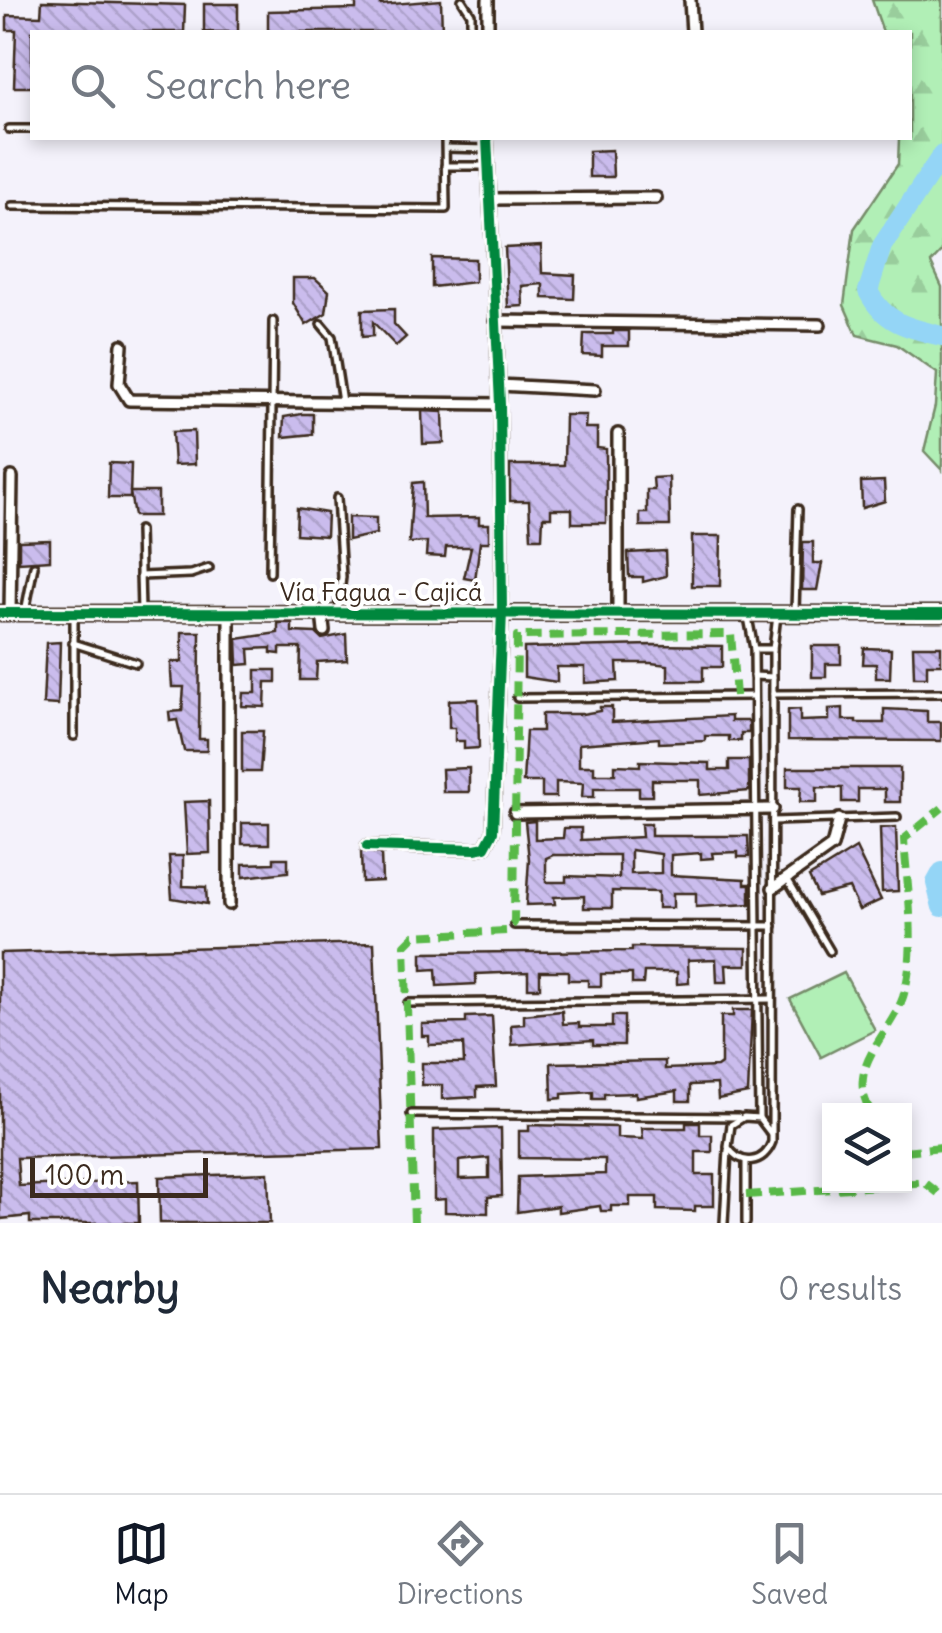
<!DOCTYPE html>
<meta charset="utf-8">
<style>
:root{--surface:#fff;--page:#f2f2f3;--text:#1f2937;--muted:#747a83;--line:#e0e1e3;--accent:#111827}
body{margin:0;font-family:Delius,sans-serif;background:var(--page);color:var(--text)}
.controls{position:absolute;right:30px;bottom:30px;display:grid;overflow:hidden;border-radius:0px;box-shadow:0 5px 15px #0003}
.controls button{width:90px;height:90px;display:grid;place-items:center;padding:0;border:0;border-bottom:2px solid var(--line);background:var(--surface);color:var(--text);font:50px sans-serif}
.scale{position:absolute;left:30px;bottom:25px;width:178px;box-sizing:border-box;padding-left:10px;border:5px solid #3b2a1e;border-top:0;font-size:28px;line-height:35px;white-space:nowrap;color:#3b2a1e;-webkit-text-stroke:8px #fff;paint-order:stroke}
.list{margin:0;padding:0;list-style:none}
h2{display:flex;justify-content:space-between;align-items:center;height:130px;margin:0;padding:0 40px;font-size:42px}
h2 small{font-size:32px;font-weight:400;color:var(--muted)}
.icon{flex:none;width:55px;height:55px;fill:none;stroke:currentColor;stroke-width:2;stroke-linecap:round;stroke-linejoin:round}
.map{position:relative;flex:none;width:942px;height:1223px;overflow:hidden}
.search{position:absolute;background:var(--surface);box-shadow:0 5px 15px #0003;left:30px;right:30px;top:30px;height:110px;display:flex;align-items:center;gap:25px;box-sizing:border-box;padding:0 35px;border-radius:0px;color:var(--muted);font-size:38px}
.sheet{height:270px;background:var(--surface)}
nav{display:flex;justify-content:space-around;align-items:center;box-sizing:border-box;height:140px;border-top:2px solid var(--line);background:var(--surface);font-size:28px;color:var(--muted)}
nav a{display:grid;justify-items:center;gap:5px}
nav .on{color:var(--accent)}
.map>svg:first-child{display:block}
.forest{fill:url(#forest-firs);stroke:#768c6a;stroke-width:2.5}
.pitch{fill:#b1efb6;stroke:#768c6a;stroke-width:2.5}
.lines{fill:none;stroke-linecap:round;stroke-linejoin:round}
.river{stroke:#94d5f6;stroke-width:20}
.building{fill:url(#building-back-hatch);stroke:#3b2a1e;stroke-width:2.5;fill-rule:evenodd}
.service-casing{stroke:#3b2a1e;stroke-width:12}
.minor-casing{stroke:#3b2a1e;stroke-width:16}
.tertiary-casing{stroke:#3b2a1e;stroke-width:19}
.service{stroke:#fff;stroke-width:5}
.minor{stroke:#fff;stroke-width:9}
.tertiary{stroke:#fff;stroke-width:11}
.quiet{stroke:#58b947;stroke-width:8;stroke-dasharray:15 8;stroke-linecap:butt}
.cycleway-casing{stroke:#fff;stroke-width:16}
.cycleway{stroke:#00873e;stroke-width:10}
.labels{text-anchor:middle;stroke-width:8;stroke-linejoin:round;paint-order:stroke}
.street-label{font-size:25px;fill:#3b2a1e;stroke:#fff}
</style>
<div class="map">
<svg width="942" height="1223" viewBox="0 0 942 1223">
<defs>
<pattern id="forest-firs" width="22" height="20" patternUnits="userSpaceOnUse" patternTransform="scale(2.5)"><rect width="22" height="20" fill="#b1efb6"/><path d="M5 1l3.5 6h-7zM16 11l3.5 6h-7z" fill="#99cd9c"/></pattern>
<pattern id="building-back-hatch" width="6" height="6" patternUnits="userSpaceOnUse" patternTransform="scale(2.5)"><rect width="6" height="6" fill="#cabced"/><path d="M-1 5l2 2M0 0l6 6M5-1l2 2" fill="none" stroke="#aea2cb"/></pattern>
</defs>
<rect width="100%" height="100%" fill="#f4f2fb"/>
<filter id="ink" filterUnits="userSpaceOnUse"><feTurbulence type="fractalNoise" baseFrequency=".01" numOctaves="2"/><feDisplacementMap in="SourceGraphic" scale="20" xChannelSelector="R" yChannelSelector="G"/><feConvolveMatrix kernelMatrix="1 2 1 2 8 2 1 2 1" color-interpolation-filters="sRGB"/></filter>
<g filter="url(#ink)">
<path class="forest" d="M872,0H942V251L931,263L942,287V470L924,451L935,406L937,373L897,345L857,335L844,305L854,229L898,164L899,138H910V32H883Z"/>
<path class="pitch" d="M844,973L875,1030L821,1057L790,999Z"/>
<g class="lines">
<g class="river">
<path d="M942,155L882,246L868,291C884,323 909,328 942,336"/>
<path d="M942,872L936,883L942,907"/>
</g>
</g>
<g class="building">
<path d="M356,0H381V5L441,0L442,32H268V11L356,9Z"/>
<path d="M42,1L185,5L184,32H32V87H14L16,30H7V15L41,16Z"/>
<rect x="204" y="4" width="34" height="28"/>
<path d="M612,150L613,177H589V151Z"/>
<path d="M541,246L542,273L575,275L574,299L543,298V284L522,286L523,306L508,307L505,248Z"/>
<path d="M432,258L475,259V282L432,287Z"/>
<path d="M293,278H315L329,291L326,313L306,325L293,303Z"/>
<path d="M394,309V324L406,337L396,346L373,322V336L362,337V310Z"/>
<path d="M613,331H629V346H602V356L583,355L584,334H613Z"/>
<path d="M422,411L443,412L444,443L423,444Z"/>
<path d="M302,414H313V434L283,437L284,417Z"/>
<path d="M565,415H586L585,428H597V448L606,449V523H572V509H551V517H543L542,538H531L529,501H510V465H564Z"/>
<path d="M194,431L195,464L174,465L172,432Z"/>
<path d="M109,463L131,464L130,498H108Z"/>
<path d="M669,477L670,526H640V513H647V490H654L653,478Z"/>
<path d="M884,481L885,501L862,508L861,482Z"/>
<path d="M423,482L424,518L479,517V524H489V542H480L475,580L464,578L471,547H446L445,557L426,556L427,542L409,543L413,483Z"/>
<path d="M130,492H158V516H134Z"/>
<path d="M297,508L327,513L326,536L296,534Z"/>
<path d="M348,517L376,518V534L348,540Z"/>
<path d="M692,536H721L720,586H692Z"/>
<path d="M50,540V560L19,562V541Z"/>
<path d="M803,542H813V563H822L817,590H802Z"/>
<path d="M665,551L666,576L643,582V577H629L628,553Z"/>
<path d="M278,623H292V632L316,633L322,639L346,634L347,660L317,662L316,680H300L301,648H280V654L271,653V648L249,649L250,664L238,665L237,639L278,633Z"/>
<path d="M182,632H200L199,739H207V751H184L177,720L170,721L169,712L182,711L184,687H172L171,673V662H182Z"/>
<path d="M60,642L58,705L43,704L46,643Z"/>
<path d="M652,645L722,646V667H703V681H668V665L651,663H617L618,681L585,683V667H557V682L524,677V648Z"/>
<path d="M812,646H841V664H826V677H812Z"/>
<path d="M913,646H941V664H927V677H914Z"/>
<path d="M864,648L891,649L890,678H876V664H863Z"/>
<path d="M256,670H276V682H266L265,707L242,706L243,693H256Z"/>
<path d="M478,699L479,748L464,749V741H455V728H449V700Z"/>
<path d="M600,707H612V722L731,716V721H749V733H741V741H729V736H705V741L659,743V738L579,744V766H594V774H615V765L640,766V761L710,763V770H729V760H749V791L700,795V780H652V796H639V788H594V797H582L583,783L556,782V797H542V782H523L526,731H542V714H582L600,711Z"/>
<path d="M843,708V720H856V723H884V709L927,711V722H941V741L788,740V710L800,709V721L829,720V709Z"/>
<path d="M242,731H263L260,772H242Z"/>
<path d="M469,768V792H443L442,769Z"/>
<path d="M787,768H900V802H885V789H858V802H842V788L817,787V802H800L801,787H787Z"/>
<path d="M209,801L210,853L187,854L184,802Z"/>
<path d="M535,821V839L563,838L564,828H581V840L642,837L641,824H651V836H748L749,857H738V852L712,853L713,858L701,859V853L671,855V875L745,879V884H750V904L696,907V893H673V908H658V892L612,891V908H584V896L554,897L555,904L526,905L529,859L525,822ZM631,850L661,854V873L631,874ZM553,855H619V878L566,876V882H546V858Z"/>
<rect x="242" y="823" width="27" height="21"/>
<path d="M896,827L898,891L882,892L880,828Z"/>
<path d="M856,848L881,900L859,910L849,888L818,896L809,877Z"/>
<path d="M361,851L381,854L382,881L362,882Z"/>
<path d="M169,856H183V886L206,887L207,904L172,898Z"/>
<path d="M274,858H288V872L243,877V864L274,863Z"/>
<path d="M374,943L382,1149L17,1158L19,1186L138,1181L139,1223H30V1216L0,1219V953Z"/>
<path d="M632,947L747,948V965H726L727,982H717L716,959L688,960L689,983L677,984V972H644L643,984H632V974H601V986H588V980H568V971H540V988H528V972L476,974V984L437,986L436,969L422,970V953L632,951Z"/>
<path d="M733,1010H752L748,1093L718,1099L717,1084L690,1085V1101H677V1091L636,1097V1093L604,1094V1099H593V1092L562,1094V1098L552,1099L551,1063L665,1061V1069L717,1067L721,1064V1016H733Z"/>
<path d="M562,1011L563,1024L579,1023V1027H612V1016H624V1045H593V1040L512,1045L511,1025L524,1024V1015Z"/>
<path d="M492,1016L496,1086L477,1087V1097L442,1099V1085H422V1063H464L463,1044L429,1045V1036H422V1024L466,1023V1017Z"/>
<path d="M686,1123H700V1135H712V1152H696V1175H714V1206H695V1211L657,1210V1197H630V1206H611V1211H601L600,1206L558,1212V1206L517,1212L518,1177L605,1174V1159L519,1158V1131H529V1125L617,1127V1138L643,1139L642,1128H686Z"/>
<path d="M501,1128L502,1196L488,1197V1213L445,1212V1199L434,1200V1130ZM489,1158V1178L459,1179V1161Z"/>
<path d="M268,1173L270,1223H160L159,1177Z"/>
</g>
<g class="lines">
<defs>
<g id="service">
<path d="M462,0L471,14V32"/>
<path d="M9,129H32"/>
<path d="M446,148L488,149"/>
<path d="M445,166H487"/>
<path d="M12,206L446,209L445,138"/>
<path d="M321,324L332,337L342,402"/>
<path d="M337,498L342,577L338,610"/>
<path d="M139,530L141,612"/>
<path d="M270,573L273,321"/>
<path d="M140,576L191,574L209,568"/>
<path d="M795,611L798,509"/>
<path d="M25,612L34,566"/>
<path d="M748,617L754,649L759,1118"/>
<path d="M73,643L136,663"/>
<path d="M754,649H773"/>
<path d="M754,676L773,677"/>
<path d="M773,694L942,693"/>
<path d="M517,698L754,696"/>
<path d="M74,736V616"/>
<path d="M773,821L897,817"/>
<path d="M788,880L830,951"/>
<path d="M514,925L773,926"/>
<path d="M408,1003L772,999"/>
<path d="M411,1114L738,1117"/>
<path d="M772,1135L759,1118L744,1117L731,1125L728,1147C741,1167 764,1164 772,1142L773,649L777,615"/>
<path d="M724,1223L728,1150"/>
<path d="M746,1223V1161"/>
</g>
<g id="minor">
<path d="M690,0L692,32"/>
<path d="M488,32V0"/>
<path d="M491,199L656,198"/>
<path d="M495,321L820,325"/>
<path d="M122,345L119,384L129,400L500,404"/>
<path d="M499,385L595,390"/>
<path d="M10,613L12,477"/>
<path d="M322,613L324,631"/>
<path d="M618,613V434"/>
<path d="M515,813L773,809"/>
<path d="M367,846L475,849L485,847L493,832L502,612L500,404L487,138"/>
<path d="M773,888L832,846L839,819"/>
<path d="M229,904V613"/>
</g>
<path id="tertiary" d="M0,613L942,614"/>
</defs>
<use href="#service" class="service-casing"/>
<use href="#minor" class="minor-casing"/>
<use href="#tertiary" class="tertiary-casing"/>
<use href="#service" class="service"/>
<use href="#minor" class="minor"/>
<use href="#tertiary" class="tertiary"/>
<g class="quiet">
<path d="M870,1110C845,1067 890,1035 903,997C918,949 907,888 904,839L942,808"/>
<path d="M904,1151L942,1147"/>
<path d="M904,1184L924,1182L942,1196"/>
<path d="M746,1195L879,1186"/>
<path d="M414,1223L405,945L414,936L506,931L514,923L517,636L731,634L736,696"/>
</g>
<defs>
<g id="cycleway">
<path d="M0,613L942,614"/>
<path d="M367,846L475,849L485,847L493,832L502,612L500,404L487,138"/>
</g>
</defs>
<use href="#cycleway" class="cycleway-casing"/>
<use href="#cycleway" class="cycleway"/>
</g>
</g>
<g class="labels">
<g class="street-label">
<text x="381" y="601">Vía Fagua - Cajicá</text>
</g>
</g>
</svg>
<div class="controls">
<button><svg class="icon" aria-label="layers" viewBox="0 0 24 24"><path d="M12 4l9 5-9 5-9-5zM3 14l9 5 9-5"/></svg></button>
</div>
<div class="scale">100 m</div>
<div class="search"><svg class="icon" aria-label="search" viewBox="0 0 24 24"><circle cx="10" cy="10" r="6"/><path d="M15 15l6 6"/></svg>Search here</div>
</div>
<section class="sheet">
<h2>Nearby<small>0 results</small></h2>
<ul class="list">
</ul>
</section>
<nav>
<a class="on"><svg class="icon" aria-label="map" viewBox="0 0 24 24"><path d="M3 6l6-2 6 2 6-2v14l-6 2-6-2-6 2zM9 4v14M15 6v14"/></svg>Map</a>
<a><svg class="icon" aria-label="directions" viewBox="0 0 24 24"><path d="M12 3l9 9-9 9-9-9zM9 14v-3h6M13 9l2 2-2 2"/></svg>Directions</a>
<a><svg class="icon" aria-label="saved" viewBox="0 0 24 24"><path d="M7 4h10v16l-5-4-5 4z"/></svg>Saved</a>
</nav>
